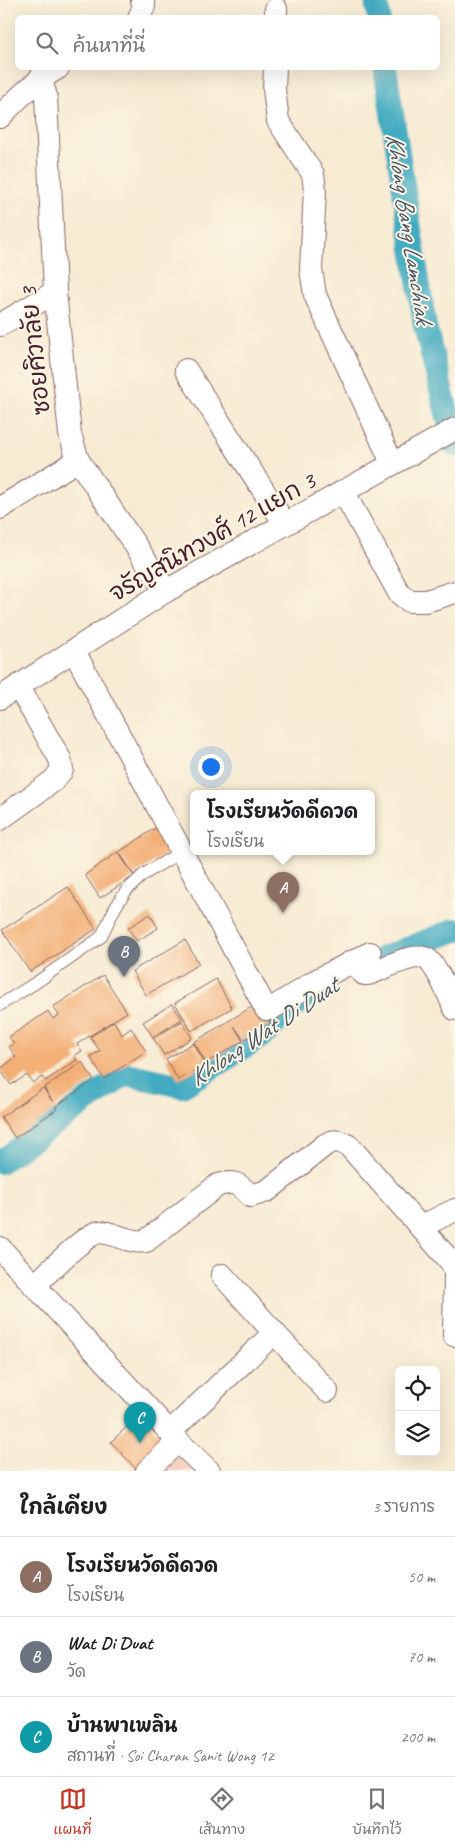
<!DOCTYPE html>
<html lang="th">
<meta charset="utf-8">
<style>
:root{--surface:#fff;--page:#f6f6f6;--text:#202124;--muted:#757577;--line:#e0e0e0;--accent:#c8321e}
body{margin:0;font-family:Caveat,"Playpen Sans Thai",sans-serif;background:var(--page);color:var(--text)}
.controls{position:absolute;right:15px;bottom:15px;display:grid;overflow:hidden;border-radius:8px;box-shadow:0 5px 20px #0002}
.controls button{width:45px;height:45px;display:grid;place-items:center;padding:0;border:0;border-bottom:1px solid var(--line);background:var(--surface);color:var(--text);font:25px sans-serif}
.you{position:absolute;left:210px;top:766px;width:18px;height:18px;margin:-12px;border:4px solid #fff;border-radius:50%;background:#1a73e8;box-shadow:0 0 0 8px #1a73e833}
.badge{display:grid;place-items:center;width:32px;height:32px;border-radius:50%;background:var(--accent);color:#fff;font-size:16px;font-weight:700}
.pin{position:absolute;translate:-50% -41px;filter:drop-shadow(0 1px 2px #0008)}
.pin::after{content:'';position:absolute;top:26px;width:18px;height:15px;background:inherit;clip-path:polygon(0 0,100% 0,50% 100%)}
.popup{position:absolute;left:190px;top:790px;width:185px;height:65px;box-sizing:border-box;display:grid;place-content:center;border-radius:8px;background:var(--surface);filter:drop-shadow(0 1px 4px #0005);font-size:16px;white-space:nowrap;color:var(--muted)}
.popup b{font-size:19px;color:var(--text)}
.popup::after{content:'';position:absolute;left:50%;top:100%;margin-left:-10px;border:10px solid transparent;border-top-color:var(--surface)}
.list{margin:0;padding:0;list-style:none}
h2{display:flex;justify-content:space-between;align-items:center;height:65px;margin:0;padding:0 20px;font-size:21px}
h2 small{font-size:16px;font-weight:400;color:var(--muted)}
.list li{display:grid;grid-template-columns:32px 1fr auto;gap:15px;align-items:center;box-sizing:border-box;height:80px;padding:0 20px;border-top:1px solid var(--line)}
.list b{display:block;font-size:19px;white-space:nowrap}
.list p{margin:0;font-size:16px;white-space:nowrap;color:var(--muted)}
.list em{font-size:16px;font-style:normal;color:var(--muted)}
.icon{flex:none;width:28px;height:28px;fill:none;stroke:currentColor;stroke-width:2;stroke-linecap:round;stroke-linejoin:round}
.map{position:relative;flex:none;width:455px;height:1471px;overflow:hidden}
.search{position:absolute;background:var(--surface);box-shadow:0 5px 20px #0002;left:15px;right:15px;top:15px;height:55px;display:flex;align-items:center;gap:12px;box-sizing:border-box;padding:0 18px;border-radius:8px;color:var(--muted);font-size:19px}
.sheet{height:305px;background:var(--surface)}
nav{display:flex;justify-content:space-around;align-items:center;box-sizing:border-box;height:70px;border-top:1px solid var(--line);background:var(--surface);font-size:14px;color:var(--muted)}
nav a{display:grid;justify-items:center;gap:2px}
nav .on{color:var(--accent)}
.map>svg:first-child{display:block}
.built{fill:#f5d2c2}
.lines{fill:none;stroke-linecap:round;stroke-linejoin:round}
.canal{stroke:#42abc1;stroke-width:24}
.building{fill:#f3af76}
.lane-casing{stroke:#876666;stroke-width:13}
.street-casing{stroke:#876666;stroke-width:24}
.lane{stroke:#fff;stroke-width:11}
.street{stroke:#fff;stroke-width:22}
.labels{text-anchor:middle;stroke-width:4;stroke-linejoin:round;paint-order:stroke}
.street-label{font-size:24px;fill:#4a1f2b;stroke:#fcf5e5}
.water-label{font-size:25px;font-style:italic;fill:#475767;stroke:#fcf5e5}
</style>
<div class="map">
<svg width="455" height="1471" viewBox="0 0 455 1471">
<rect width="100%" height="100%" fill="#fcf5e5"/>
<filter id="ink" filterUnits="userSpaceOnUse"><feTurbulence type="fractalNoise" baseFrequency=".02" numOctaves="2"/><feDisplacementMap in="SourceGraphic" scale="10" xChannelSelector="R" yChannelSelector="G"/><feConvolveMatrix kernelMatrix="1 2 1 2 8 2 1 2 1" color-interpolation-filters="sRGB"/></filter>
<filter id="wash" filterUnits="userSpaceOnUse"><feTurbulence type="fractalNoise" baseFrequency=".0096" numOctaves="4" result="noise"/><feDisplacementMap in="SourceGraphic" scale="20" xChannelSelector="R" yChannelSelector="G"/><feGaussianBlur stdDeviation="1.12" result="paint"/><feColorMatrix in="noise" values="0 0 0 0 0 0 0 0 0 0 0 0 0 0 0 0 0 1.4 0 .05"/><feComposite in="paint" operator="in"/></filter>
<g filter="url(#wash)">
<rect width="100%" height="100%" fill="#f7ebd3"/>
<path class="built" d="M178,1456L193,1471H164Z"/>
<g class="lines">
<g class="canal">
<path d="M376,0L379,18"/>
<path d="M385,68L425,326L455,445"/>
<path d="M384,958L455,930"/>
<path d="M0,1162L126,1074L182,1086L260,1037L272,1028L281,1015L305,998"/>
</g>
</g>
<g id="blocks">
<g class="building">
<path d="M160,825L174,849L134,875L119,852Z"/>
<path d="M118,852L134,876L100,898L85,875Z"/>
<path d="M68,887L96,929L30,972L2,930Z"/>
<path d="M150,914L158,928L137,941L128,928Z"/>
<path d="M185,940L199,964L146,995L132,971Z"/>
<path d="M103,975L127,1012L77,1044L82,1051L74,1056L77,1060L45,1081L42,1077L33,1083L27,1075L11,1085L0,1069L16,1057L9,1047L14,1044L9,1037L48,1011L53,1019L59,1015L53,1007Z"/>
<path d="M216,979L232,1008L191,1031L175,1003Z"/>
<path d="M258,1003L271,1024L244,1040L234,1026L243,1041L206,1063L194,1042Z"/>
<path d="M172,1004L182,1019L153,1037L143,1022Z"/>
<path d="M114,1021L122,1035L131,1028L146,1051L104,1079L90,1057L100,1051L90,1037Z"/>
<path d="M182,1021L192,1038L164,1055L153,1038Z"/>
<path d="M193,1043L206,1064L178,1080L166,1059Z"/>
<path d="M82,1062L94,1080L55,1107L57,1109L15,1138L1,1117L43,1088L53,1102L44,1088Z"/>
<path d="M140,1414L169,1445L138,1471L111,1442Z"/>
</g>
</g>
</g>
<g filter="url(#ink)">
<use href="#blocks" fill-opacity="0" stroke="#876666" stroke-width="1"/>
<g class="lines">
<defs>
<path id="lane" d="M0,1005L37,982L101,937L115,908L126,891L143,875L182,851"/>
<g id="street">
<path d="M139,18L144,6L142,0"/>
<path d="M276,18V9"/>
<path d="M275,68L274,89L278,121L313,174L315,190L311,269L315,295L392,463"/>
<path d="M40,78L46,96L55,292L70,434L78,460L166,591"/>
<path d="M0,117C18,98 35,81 58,68"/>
<path d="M0,325L55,292"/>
<path d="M186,370L285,524"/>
<path d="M343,491L399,593L409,601H426L455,592"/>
<path d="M0,508L78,460"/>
<path d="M74,651L266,1009H271L315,981L370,953"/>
<path d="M0,698L166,591L455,429"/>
<path d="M0,819L53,781L62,770L60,759L18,686"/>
<path d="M351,962L364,974H368C382,970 411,953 425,958C435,961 450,998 455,1009"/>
<path d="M420,1227L455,1210"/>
<path d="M0,1248L178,1441L209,1471"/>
<path d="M222,1275L327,1391"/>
<path d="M34,1286C45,1276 88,1231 100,1232C116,1233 131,1244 146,1241L218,1185C236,1180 239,1184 251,1196L267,1191L325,1145C335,1139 339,1141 349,1146L452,1263L455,1273L454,1335"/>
<path d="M170,1432L274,1333"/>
<path d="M147,1471L178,1441"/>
</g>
</defs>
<use href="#lane" class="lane-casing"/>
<use href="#street" class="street-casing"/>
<use href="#lane" class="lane"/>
<use href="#street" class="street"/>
</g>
</g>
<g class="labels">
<g class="street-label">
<text transform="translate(35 351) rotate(-96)" y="8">ซอยศิวาลัย 3</text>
<text transform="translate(212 537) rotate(-30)" y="8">จรัญสนิทวงศ์ 12 แยก 3</text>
</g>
<g class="water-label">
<text transform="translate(410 228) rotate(81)" y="9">Khlong Bang Lamchiak</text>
<text transform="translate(263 1031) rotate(-34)" y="9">Khlong Wat Di Duat</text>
</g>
</g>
</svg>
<div class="controls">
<button><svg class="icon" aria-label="locate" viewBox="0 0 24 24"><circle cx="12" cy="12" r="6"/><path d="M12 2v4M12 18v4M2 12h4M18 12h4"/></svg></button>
<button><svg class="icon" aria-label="layers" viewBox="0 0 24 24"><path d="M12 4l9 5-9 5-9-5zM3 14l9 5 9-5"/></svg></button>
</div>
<div class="you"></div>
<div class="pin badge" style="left:283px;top:913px;background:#8d6e63">A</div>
<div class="popup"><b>โรงเรียนวัดดีดวด</b>โรงเรียน</div>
<div class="pin badge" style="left:124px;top:977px;background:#6b7280">B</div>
<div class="pin badge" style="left:140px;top:1443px;background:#0f9aa8">C</div>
<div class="search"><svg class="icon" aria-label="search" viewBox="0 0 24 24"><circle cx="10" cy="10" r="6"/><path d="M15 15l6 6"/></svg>ค้นหาที่นี่</div>
</div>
<section class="sheet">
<h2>ใกล้เคียง<small>3 รายการ</small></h2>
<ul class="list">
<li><span class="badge" style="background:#8d6e63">A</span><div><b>โรงเรียนวัดดีดวด</b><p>โรงเรียน</p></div><em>50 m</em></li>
<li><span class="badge" style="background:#6b7280">B</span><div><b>Wat Di Duat</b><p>วัด</p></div><em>70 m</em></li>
<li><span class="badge" style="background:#0f9aa8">C</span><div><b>บ้านพาเพลิน</b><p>สถานที่ · Soi Charan Sanit Wong 12</p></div><em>200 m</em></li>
</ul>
</section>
<nav>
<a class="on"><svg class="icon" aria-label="map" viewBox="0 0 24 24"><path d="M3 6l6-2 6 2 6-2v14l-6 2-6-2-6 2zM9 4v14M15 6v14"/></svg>แผนที่</a>
<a><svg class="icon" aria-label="directions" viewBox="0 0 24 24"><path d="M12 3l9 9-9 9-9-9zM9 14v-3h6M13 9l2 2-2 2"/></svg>เส้นทาง</a>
<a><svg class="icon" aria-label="saved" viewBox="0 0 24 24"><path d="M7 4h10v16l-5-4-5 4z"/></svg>บันทึกไว้</a>
</nav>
